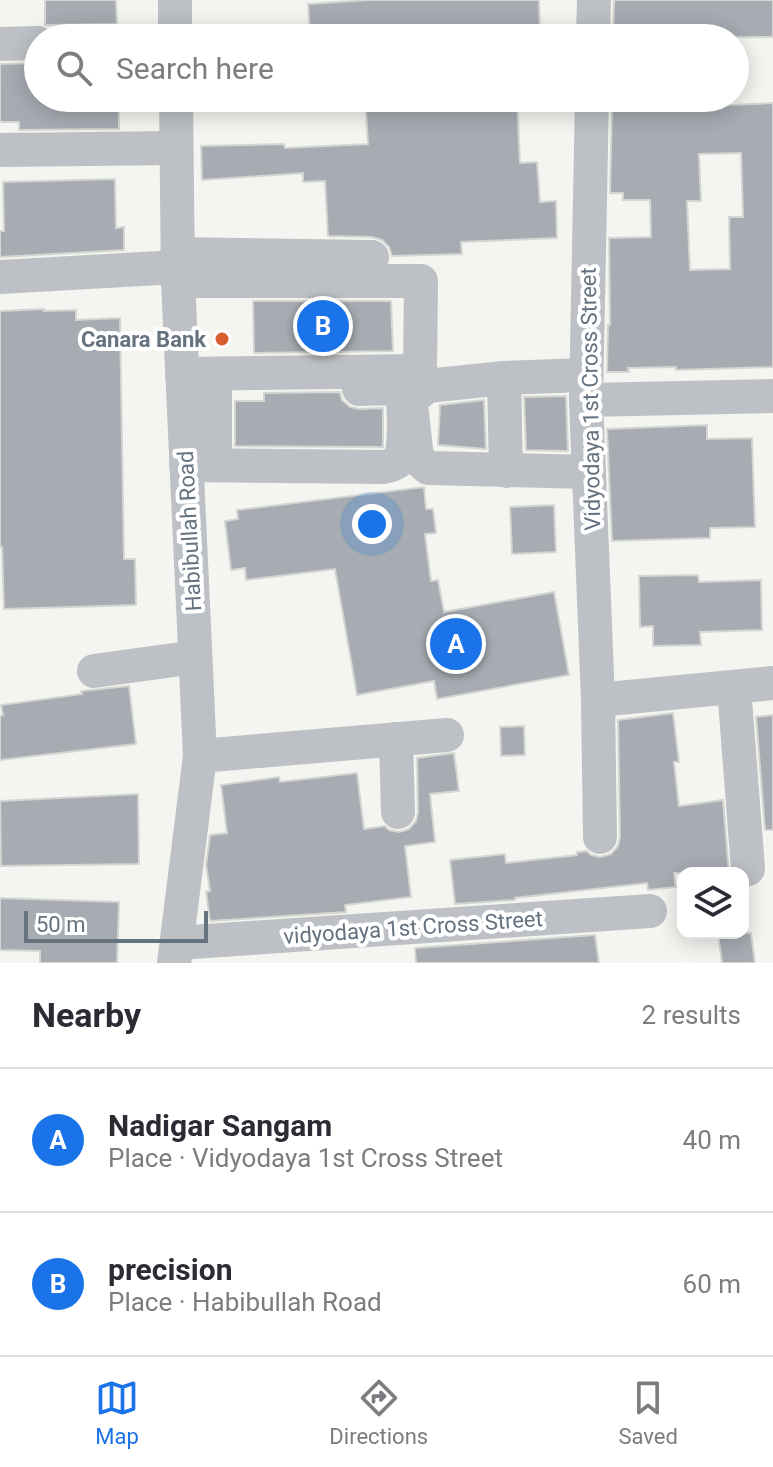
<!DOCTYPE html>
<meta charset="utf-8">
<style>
:root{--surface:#fff;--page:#f7f7f7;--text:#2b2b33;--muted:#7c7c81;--line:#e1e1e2;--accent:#1a73e8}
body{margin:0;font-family:Roboto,sans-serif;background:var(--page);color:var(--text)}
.controls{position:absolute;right:24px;bottom:24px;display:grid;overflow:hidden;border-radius:16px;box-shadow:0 4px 20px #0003}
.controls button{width:72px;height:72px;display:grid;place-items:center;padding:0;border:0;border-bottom:2px solid var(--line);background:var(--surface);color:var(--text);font:40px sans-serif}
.scale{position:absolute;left:24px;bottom:20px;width:184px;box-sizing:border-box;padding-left:8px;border:4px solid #657280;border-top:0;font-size:22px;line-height:28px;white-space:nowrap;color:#657280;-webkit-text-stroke:6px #fff;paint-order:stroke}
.you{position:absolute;left:372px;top:524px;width:28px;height:28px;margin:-20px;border:6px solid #fff;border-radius:50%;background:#1a73e8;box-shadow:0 0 0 12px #1a73e833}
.badge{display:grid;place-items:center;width:52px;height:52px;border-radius:50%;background:var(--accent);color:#fff;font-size:26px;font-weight:700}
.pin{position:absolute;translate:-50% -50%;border:4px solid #fff;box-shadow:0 2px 8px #0006}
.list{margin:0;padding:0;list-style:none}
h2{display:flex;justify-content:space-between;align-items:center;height:104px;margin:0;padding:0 32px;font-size:34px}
h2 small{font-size:26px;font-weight:400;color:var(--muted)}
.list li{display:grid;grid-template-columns:52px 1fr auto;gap:24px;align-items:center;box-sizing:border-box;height:144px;padding:0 32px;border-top:2px solid var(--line)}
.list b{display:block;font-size:30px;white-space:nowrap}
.list p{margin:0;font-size:26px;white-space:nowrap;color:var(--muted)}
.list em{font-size:26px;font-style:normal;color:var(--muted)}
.icon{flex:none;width:44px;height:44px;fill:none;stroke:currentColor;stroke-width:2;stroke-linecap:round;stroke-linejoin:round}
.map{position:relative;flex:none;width:773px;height:963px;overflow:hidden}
.search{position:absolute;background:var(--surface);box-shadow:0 4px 20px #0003;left:24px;right:24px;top:24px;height:88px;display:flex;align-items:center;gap:20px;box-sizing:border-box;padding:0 28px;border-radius:44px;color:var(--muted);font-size:30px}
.sheet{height:392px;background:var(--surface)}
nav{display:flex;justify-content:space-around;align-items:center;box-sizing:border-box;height:112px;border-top:2px solid var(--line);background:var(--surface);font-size:22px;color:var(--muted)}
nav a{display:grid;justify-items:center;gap:4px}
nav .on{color:var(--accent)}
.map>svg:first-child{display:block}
.building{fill:#a6acb2;stroke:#d5d5d3;stroke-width:2;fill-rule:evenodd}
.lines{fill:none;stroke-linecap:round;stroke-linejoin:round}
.minor{stroke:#bdc0c4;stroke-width:34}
.poi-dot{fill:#d85c2c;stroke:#fff;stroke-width:3}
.labels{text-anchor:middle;stroke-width:8;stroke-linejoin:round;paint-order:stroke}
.poi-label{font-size:22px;font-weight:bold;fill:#657280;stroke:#fff;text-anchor:end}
.street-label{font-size:22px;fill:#657280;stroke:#fff}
</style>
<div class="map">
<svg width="773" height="963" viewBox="0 0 773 963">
<rect width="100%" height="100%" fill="#f4f4f0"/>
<g class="building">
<path d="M45,0H116L117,24L45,25Z"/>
<path d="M368,0H539L540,30L421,34L422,38H310L308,4Z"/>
<path d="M614,0H773V37L613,38Z"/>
<path d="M38,63V98H119V129L19,130V122H0V64Z"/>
<path d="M365,98H435L436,101L517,98L520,163L537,162L540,202L556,201L557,238L461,242L462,254L392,256L389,247L382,240L372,237L328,236L325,181L303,182V173L202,180L201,146L284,144L285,148L368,144Z"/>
<path d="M644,102V109L773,103V367L676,370V367L628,368L629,372H607L608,325H610L609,238L651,237L650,200H623V193H610L612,103ZM741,153L743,217H729L730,269L690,270L687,201H701L699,154Z"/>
<path d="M115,179L116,228L124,227V250L0,257V231H4L3,182Z"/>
<path d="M253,301H391L393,351L254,353Z"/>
<path d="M44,309V311L76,310V320L120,318L124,559H135L136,605L4,609L2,547H0V311Z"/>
<path d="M340,392L342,400L350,407L360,409L383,408V447L235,446V401H264V393Z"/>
<path d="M566,396L568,451L526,450L524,397Z"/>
<path d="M484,400L486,449L438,445L440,405Z"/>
<path d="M707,425V439L752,438L755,527L710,528V538L612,541L607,429Z"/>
<path d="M424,487L426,509H433L436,533L425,534L431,581L438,580L444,612L554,592L569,675L437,699L434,681L357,695L335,569L246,580L245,568L231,570L225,521L238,519L237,510Z"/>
<path d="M554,505L556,552L512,554L510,507Z"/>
<path d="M698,575L699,582L761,580L762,630L700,632L701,645L653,646V626L640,627L639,576Z"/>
<path d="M129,686L136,744L0,760V716L3,715L1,705L82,694L81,691Z"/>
<path d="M673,713L679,762H674L679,806L723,800L729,873H674L676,887L648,890L647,883L515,898V900L455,904L450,860L505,854L506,863L577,855V852L587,851L591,855L600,857L611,854L618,846L620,837L618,720Z"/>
<path d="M773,715V830H765L756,717Z"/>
<path d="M524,726L525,755L501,756L500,727Z"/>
<path d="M454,753L459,791L430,794L435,842L405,846L411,897L345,905L346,912L210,921L206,892L210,891L206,865L210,835L227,833L221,785L279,777L280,782L357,773L364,829L385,826L389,830L399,832L409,829L416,821L418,812L417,758Z"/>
<path d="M138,794L139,864L1,866L0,801Z"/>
<path d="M0,898L119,902L117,963H40V951L0,950Z"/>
<path d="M718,933H751L755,963H722Z"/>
<path d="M595,935L599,963H416L415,948Z"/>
</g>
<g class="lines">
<g class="minor">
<path d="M175,0V38"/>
<path d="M593,38L594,0"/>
<path d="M0,44L38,43"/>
<path d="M592,98L586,400L598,700L600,837"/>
<path d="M0,150L176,148"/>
<path d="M177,254L372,257"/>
<path d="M0,277L177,267"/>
<path d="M178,281H421L420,371L182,374"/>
<path d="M586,375L504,378L427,386L413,398L411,405L417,458L428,468L589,472"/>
<path d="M504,378L506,471"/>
<path d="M215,392V465"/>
<path d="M586,400L773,396"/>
<path d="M186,465L383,467C389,466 397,464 400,459C405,452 405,400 401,393C400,391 398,390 396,388L359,389"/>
<path d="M94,671L195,657"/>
<path d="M734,687L748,869"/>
<path d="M598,700L773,683"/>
<path d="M396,739L398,812"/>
<path d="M200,756L447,735"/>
<path d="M177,943L650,911"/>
<path d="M174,963L200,756L178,281L176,98"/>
</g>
</g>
<circle class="poi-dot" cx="222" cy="339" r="8"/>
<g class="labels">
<g class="poi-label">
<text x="206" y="347">Canara Bank</text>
</g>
<g class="street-label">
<text transform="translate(590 399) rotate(-91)" y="8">Vidyodaya 1st Cross Street</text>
<text transform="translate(189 531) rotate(-93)" y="8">Habibullah Road</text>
<text transform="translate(413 927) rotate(-4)" y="8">vidyodaya 1st Cross Street</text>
</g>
</g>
</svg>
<div class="controls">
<button><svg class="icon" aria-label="layers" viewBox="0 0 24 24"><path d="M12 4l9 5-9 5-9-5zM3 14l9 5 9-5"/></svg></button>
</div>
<div class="scale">50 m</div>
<div class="you"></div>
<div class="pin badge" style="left:456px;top:644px">A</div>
<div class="pin badge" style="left:323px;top:326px">B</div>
<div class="search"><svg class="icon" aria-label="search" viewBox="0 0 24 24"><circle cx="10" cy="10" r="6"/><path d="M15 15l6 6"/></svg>Search here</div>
</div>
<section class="sheet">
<h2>Nearby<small>2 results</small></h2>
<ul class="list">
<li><span class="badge">A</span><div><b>Nadigar Sangam</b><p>Place · Vidyodaya 1st Cross Street</p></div><em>40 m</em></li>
<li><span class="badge">B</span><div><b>precision</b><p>Place · Habibullah Road</p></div><em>60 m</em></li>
</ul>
</section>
<nav>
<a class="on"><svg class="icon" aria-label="map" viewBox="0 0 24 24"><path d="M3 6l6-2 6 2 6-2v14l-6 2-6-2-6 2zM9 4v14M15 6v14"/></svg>Map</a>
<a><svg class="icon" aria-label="directions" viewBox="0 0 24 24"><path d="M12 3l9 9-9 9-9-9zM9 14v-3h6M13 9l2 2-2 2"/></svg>Directions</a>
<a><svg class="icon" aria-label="saved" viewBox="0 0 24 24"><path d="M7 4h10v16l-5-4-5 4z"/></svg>Saved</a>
</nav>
